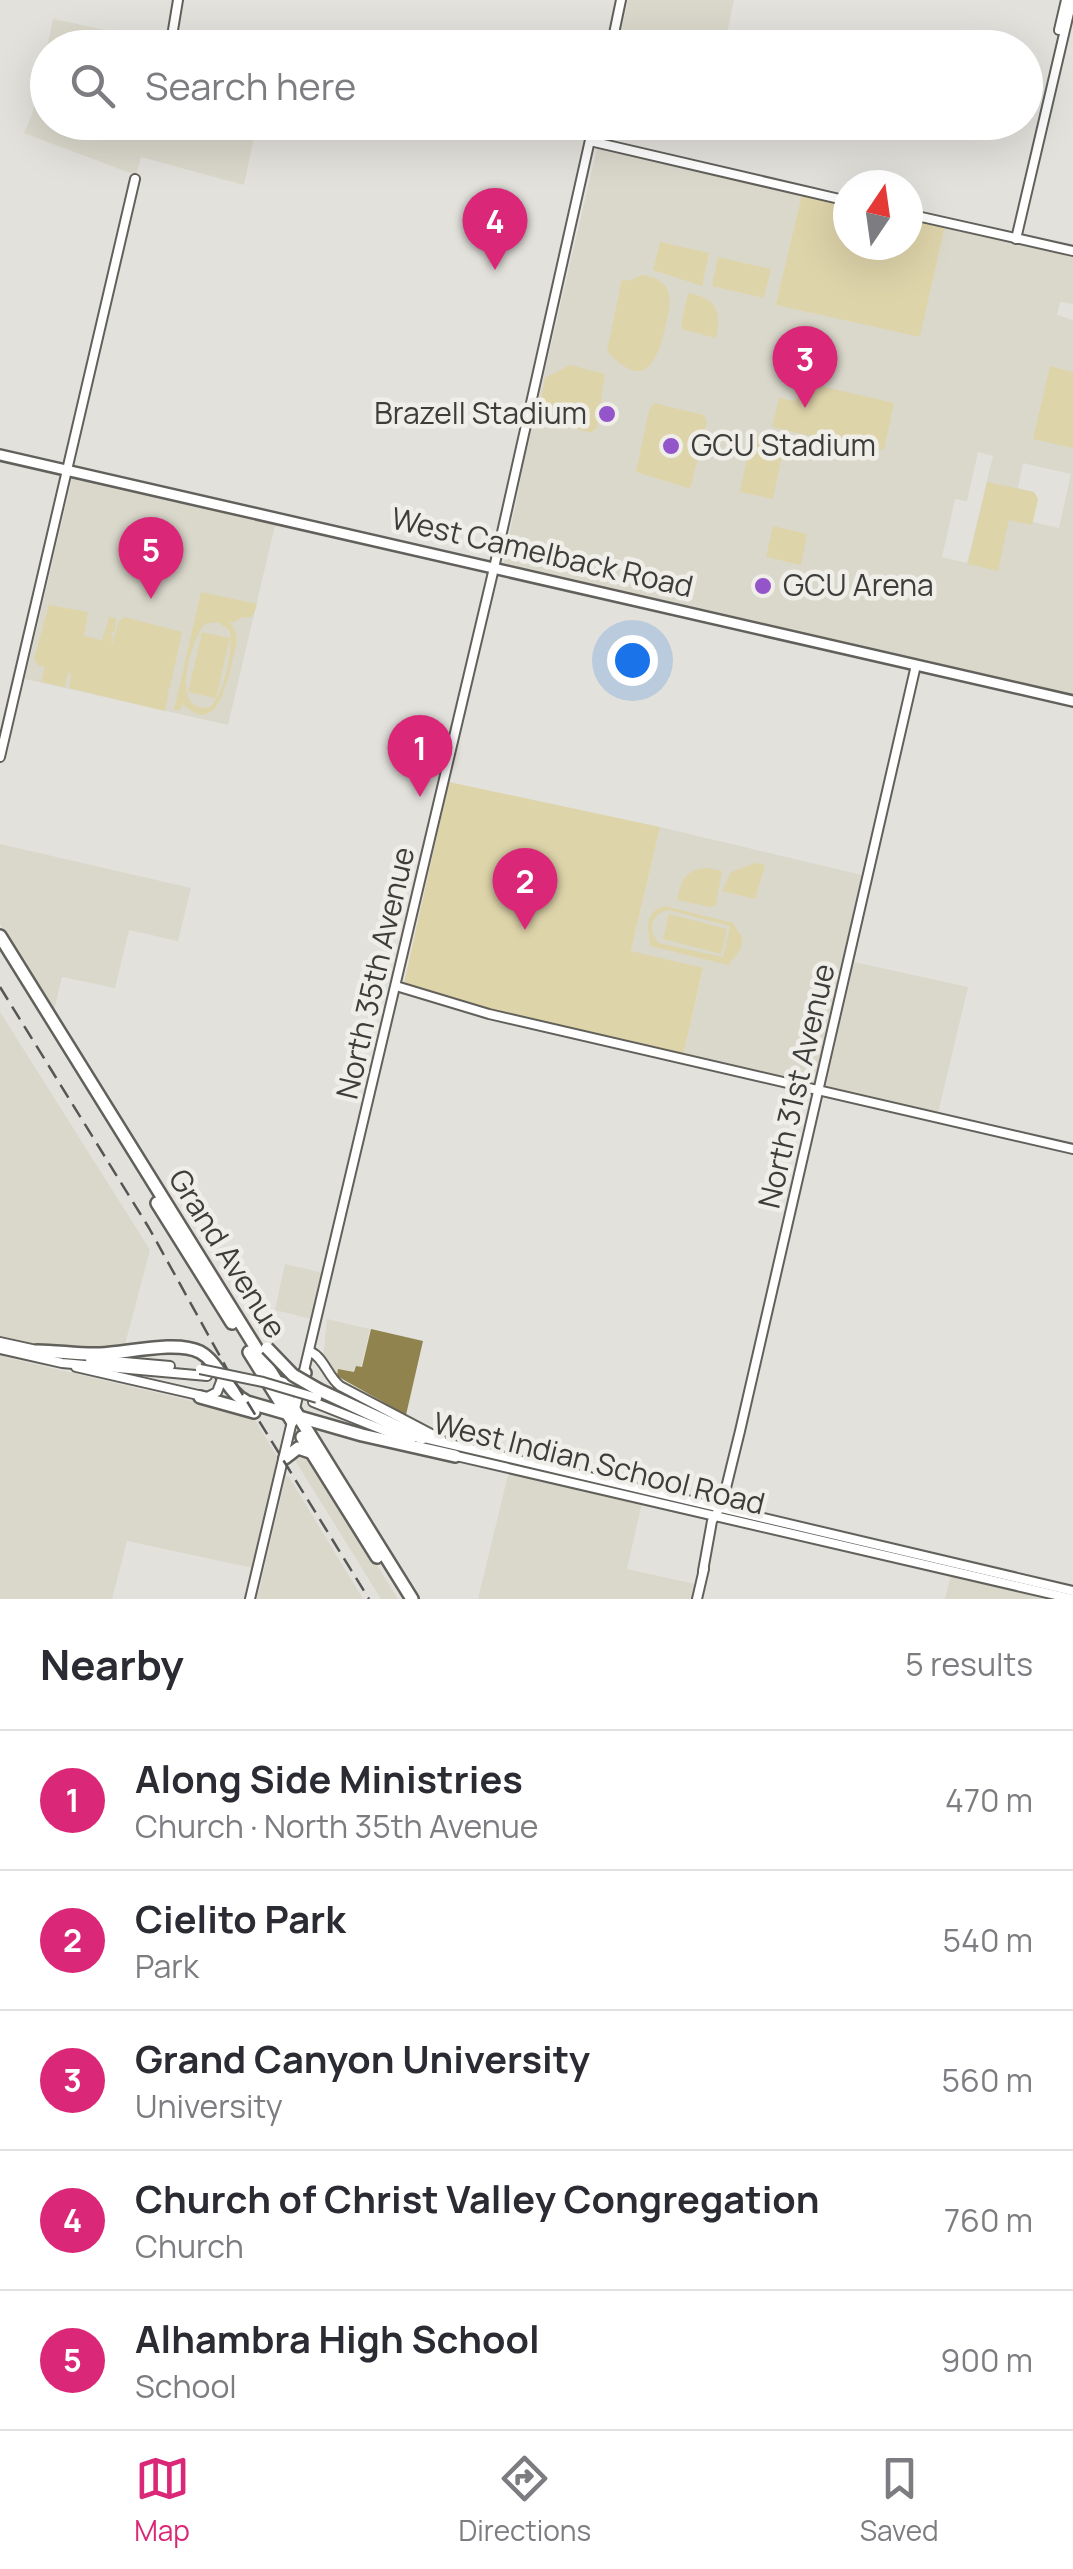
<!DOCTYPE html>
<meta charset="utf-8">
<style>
:root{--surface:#fff;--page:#f7f7f7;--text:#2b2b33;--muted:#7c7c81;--line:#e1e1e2;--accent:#db2777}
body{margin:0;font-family:Manrope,sans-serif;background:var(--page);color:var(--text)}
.compass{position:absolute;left:833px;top:170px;width:90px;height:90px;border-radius:50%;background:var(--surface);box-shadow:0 10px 40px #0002;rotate:13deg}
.you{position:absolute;left:632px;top:660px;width:35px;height:35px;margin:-25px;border:8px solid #fff;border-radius:50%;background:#1a73e8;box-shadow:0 0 0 15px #1a73e833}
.badge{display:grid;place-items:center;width:65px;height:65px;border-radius:50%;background:var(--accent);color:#fff;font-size:32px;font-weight:700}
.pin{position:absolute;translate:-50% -82px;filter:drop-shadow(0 2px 5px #0008)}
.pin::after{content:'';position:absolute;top:52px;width:35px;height:30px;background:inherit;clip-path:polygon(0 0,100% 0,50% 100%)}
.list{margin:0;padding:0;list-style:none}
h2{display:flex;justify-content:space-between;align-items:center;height:130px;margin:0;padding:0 40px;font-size:42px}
h2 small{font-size:32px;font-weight:400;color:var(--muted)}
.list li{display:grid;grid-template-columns:65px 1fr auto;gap:30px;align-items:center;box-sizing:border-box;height:140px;padding:0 40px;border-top:2px solid var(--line)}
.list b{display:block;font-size:38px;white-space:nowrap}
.list p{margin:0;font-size:32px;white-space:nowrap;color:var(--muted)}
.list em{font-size:32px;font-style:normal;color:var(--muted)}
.icon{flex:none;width:55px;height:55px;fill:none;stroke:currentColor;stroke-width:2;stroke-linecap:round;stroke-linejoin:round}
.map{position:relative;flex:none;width:1073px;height:1599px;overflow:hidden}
.search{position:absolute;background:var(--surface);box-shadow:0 10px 40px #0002;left:30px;right:30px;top:30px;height:110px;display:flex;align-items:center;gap:25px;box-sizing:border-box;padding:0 35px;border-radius:55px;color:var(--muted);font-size:38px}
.sheet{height:830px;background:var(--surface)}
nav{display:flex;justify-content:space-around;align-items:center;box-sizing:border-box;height:140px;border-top:2px solid var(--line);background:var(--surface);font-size:28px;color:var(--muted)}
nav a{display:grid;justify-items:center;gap:5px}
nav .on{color:var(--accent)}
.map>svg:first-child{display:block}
.built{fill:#dad8cb;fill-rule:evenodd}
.green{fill:#ded4aa;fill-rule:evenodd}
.water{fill:#90834e}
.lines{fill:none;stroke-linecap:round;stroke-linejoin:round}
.secondary-casing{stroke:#61605b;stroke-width:12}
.primary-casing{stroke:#61605b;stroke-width:14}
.highway-casing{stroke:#61605b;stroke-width:16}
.secondary{stroke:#fff;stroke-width:8}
.primary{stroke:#fff;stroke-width:9}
.highway{stroke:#fff;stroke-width:11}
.rail{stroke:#565654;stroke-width:2.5;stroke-dasharray:15 8;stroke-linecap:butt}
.secondary-bridge-casing{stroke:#61605b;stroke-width:12;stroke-linecap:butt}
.highway-bridge-casing{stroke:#61605b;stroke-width:16;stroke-linecap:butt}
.secondary-bridge{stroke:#fff;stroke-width:8}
.highway-bridge{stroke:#fff;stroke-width:11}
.poi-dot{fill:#9454ca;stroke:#f0eee9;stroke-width:4}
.labels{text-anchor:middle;stroke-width:9;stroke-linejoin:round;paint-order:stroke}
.poi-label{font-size:30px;fill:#3d3d3b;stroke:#f0eee9;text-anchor:start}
.street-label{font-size:30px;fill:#3d3d3b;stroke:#f0eee9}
</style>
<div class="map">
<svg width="1073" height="1599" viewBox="0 0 1073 1599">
<rect width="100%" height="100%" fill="#e3e1dc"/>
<g class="built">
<path d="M628,0H734L724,47H618Z"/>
<path d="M53,19L167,43L172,47L48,48V122L257,123L244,185L141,157L136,175L24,133L32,115Z"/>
<path d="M597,148L802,194L777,305L920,336L945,226L1073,252V304L1060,302L1057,315L1073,320V695L504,563L525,457ZM978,452L993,456L967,563L942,557L955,499L967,501ZM1023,463L1071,474L1059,528L1033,522L1038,499L1034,492L1018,488Z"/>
<path d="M72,479L275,525L228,725L25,679Z"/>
<path d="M660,827L862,875L859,904L814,1083L683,1056L703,969L631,952Z"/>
<path d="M0,844L191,888L178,941L129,930L115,988L62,977L53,1014L0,924Z"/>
<path d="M854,962L968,987L938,1113L826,1086Z"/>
<path d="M0,1012L150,1250L124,1348L41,1347L0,1338Z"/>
<path d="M285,1264L323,1273L311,1319L275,1310Z"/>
<path d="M327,1319L370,1329L361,1367L354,1372L339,1369L335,1379L323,1359Z"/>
<path d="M0,1356L252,1415L278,1458L253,1568L127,1541L112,1599H0Z"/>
<path d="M300,1453L309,1455L398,1599H381L293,1457Z"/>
<path d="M508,1475L642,1503L627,1569L695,1584L694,1599H478Z"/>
<path d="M286,1476L289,1477L363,1599H257Z"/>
<path d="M951,1575L1052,1599H945Z"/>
</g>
<g class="green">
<path d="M802,194L848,204V245H908V218L945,226L920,337L776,305Z"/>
<path d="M660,242L709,253L702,286L653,270Z"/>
<path d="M718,257L771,269L764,298L712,286Z"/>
<path d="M642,275C654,277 664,280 668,292C672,302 668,314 666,324C657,365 643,391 607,351L622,279L628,281Z"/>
<path d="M688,293C716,298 722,311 716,338L684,330L681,326Z"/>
<path d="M570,365L605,374L597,428L590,433L538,415L545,378Z"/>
<path d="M1050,366L1073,372V448L1033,439Z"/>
<path d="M803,382L821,383V386L894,403L884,449L875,451L772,427L779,398L796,401Z"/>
<path d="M654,403L704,415L707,421L691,486L688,488L636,472L649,410Z"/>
<path d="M752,434L785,441L773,499L740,492Z"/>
<path d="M987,482L1034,492L1038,499L1032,525L1009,520L998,571L968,564Z"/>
<path d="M773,526L807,534L801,565L766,557Z"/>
<path d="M201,592L257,604L254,614L249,618L243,617L232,623L228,620C231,625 235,628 236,634C238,644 233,657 231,667C225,690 214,736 183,704L180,710H174ZM218,622L230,631C233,651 225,693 210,707C168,716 191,639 205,624Z"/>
<path d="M49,605L88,612L84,636L102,640L109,617L116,618L115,632L109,633L113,635L111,648L119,621L125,617L182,632L170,688H167L169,691L165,711L69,688L71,673H68L65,687L41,682L45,667L39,666L34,659Z"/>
<path d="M202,632L230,638L216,698L188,692Z"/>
<path d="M449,782L660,827L631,951L703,968L683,1056L490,1011L404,983Z"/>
<path d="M755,863L765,865L755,899L722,891L731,872Z"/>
<path d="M707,868L722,871L716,905L711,907L677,900C681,880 686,869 707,868Z"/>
<path d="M665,906L733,923L742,937L741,949L728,965L650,946C649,928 642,913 665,906ZM668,910L730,926L723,957L659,943C647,930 651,914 668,910Z"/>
<path d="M669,914L727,929L721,954L663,939Z"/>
</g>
<path class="water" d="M371,1329L423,1341L406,1415L337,1376L338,1369L354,1372L356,1366L362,1367Z"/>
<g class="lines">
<defs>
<g id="secondary">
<path d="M1059,30L1066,0"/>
<path d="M171,42L178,0"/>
<path d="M611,48L621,0"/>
<path d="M590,141L848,201"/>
<path d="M908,214L1073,251"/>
<path d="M1016,239L1072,0"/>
<path d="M0,757L135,179"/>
<path d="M396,986L489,1014L1073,1149"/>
<path d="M0,1342L41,1351"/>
<path d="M0,1349L62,1363L207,1376"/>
<path d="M311,1352C324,1358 328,1377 340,1386L441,1439"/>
<path d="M90,1359L170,1366"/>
<path d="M76,1367L207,1397L217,1392L222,1379"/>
<path d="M313,1402L411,1441"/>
<path d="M420,1437L1073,1591"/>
<path d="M452,1455L1073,1599"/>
<path d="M703,1571L712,1521L722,1504L740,1431L916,665"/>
<path d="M250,1599L494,568L594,122"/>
<path d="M697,1599L704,1569"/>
</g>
<path id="primary" d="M0,455L1073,701"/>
<g id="highway">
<path d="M0,936L412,1599"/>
<path d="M157,1203L232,1323"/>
<path d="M37,1351C58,1351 79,1355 100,1354C127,1353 176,1340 200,1352C221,1364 225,1391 247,1402L362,1435L455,1456"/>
<path d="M249,1352L292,1421"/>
<path d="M278,1382L291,1386L305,1373"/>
<path d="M319,1390L422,1438"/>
<path d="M200,1397L254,1412"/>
<path d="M302,1437L377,1557"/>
<path d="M285,1458L298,1448L310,1452"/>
</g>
</defs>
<use href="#secondary" class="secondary-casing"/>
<use href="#primary" class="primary-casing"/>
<use href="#highway" class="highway-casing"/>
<use href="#secondary" class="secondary"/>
<use href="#primary" class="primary"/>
<use href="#highway" class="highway"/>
<path class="rail" d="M0,987L149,1228L227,1369L369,1599"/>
<defs>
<path id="secondary-bridge" d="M200,1369L263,1382L317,1398"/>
<path id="highway-bridge" d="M267,1348L293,1375L319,1390"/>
</defs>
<use href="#secondary-bridge" class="secondary-bridge-casing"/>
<use href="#highway-bridge" class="highway-bridge-casing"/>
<use href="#secondary-bridge" class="secondary-bridge"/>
<use href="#highway-bridge" class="highway-bridge"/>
</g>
<g class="poi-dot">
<circle cx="607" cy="414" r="10"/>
<circle cx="671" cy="446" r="10"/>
<circle cx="763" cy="586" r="10"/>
</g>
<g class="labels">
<g class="poi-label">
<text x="587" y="424" text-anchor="end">Brazell Stadium</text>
<text x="691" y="456">GCU Stadium</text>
<text x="783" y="596">GCU Arena</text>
</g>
<g class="street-label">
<text transform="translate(542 553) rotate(13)" y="10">West Camelback Road</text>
<text transform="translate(376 973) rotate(-77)" y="10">North 35th Avenue</text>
<text transform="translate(797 1086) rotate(-77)" y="10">North 31st Avenue</text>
<text transform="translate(227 1254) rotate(58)" y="10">Grand Avenue</text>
<text transform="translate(599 1464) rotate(14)" y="10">West Indian School Road</text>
</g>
</g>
</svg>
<svg class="compass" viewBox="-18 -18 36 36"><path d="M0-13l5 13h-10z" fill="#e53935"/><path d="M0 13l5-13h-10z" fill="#7c7c81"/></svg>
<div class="you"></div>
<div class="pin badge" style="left:420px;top:797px">1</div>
<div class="pin badge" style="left:525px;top:930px">2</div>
<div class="pin badge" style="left:805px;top:408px">3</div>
<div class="pin badge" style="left:495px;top:270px">4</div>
<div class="pin badge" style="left:151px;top:599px">5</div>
<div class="search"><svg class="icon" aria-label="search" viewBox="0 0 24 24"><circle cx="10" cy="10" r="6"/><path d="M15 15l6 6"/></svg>Search here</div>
</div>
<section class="sheet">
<h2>Nearby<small>5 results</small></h2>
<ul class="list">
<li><span class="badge">1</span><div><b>Along Side Ministries</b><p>Church · North 35th Avenue</p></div><em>470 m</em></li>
<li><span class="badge">2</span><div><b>Cielito Park</b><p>Park</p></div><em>540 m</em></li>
<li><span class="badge">3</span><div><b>Grand Canyon University</b><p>University</p></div><em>560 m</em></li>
<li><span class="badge">4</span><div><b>Church of Christ Valley Congregation</b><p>Church</p></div><em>760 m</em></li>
<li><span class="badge">5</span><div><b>Alhambra High School</b><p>School</p></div><em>900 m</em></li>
</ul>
</section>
<nav>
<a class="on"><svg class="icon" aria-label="map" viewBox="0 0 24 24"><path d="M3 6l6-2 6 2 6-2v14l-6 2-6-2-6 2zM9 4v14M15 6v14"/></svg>Map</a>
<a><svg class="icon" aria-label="directions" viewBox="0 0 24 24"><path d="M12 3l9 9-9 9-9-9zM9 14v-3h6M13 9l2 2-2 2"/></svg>Directions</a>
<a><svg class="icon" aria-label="saved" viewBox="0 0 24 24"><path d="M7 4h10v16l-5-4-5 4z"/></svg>Saved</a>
</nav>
